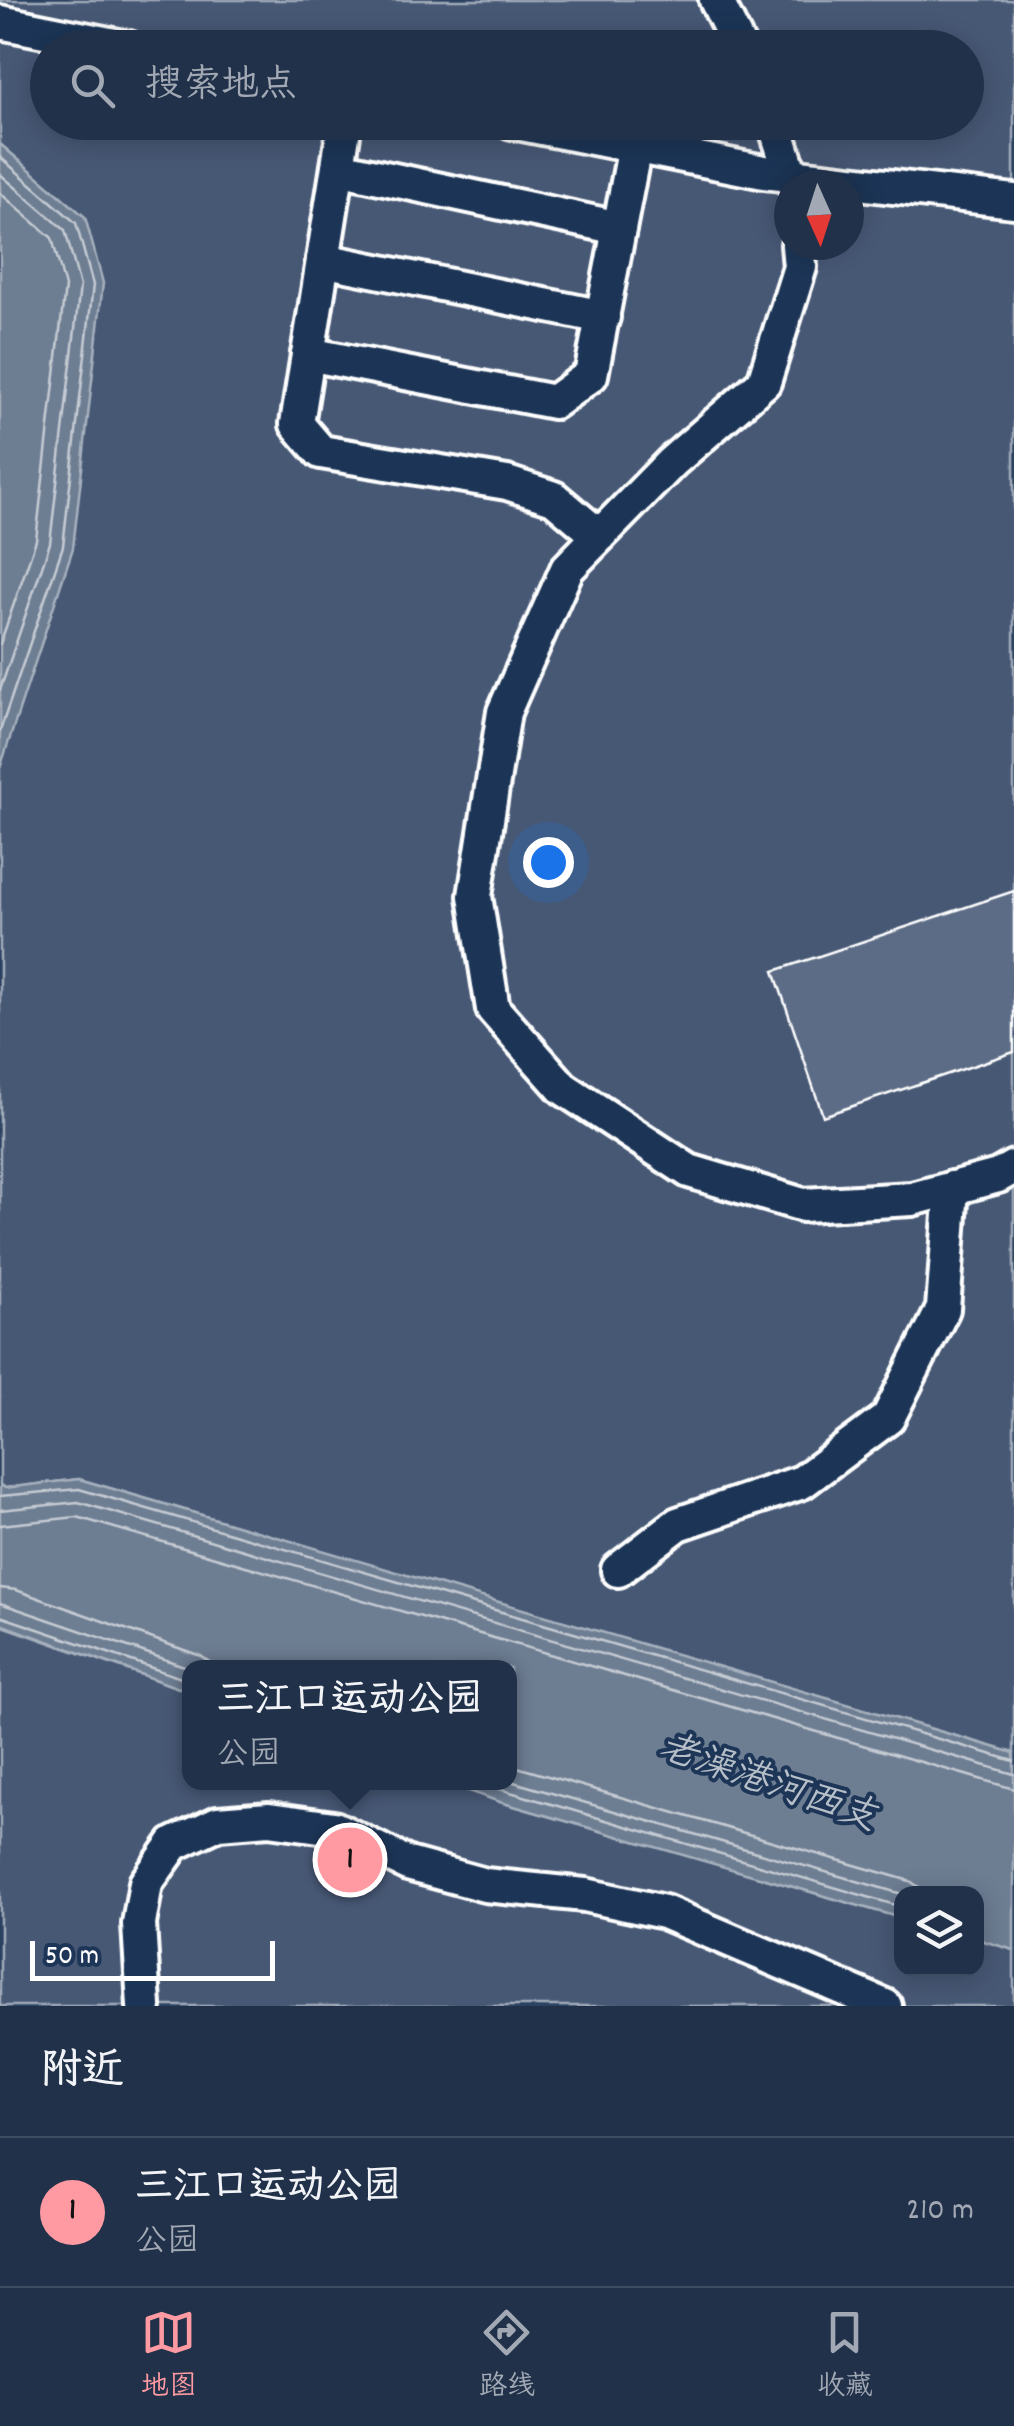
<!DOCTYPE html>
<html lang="zh">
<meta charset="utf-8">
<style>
:root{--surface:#203149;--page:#283950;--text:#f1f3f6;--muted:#a2a9b4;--line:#3d4c61;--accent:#ff9aa2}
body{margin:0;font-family:Dekko,"LXGW WenKai TC",sans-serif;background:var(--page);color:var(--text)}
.controls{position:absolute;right:30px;bottom:30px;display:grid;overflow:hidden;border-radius:20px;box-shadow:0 5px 25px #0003}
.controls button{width:90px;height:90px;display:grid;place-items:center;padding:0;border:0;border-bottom:2px solid var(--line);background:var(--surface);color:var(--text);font:50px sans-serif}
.compass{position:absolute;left:774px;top:170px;width:90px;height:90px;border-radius:50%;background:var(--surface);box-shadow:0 5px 25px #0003;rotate:177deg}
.scale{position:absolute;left:30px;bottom:25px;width:245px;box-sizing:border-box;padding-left:10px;border:5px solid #fff;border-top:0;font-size:28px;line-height:35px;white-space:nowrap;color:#fff;-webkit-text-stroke:8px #1d3557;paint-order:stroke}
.you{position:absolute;left:548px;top:862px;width:35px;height:35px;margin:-25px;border:8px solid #fff;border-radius:50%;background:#1a73e8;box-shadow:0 0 0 15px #1a73e833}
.badge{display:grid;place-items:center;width:65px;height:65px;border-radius:50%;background:var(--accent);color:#111;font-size:32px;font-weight:700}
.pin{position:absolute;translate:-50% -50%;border:5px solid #fff;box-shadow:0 2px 10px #0006}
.popup{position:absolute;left:182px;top:1660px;width:335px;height:130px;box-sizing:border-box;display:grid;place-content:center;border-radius:20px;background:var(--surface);filter:drop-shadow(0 2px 8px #0005);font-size:32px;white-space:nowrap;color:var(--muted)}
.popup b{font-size:38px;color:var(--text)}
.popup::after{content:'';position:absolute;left:50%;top:100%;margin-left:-20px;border:20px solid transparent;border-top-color:var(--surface)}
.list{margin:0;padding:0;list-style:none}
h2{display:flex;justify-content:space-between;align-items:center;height:130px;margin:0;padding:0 40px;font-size:42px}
h2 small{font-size:32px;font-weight:400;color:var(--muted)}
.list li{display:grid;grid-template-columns:65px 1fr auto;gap:30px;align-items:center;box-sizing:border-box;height:150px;padding:0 40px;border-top:2px solid var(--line)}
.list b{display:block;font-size:38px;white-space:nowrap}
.list p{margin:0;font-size:32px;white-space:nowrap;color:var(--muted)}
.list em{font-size:32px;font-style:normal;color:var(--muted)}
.icon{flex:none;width:55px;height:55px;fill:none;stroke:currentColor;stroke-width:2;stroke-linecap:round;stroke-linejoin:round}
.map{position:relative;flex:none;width:1014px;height:2006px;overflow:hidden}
.search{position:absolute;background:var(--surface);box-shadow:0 5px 25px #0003;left:30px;right:30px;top:30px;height:110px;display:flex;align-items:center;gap:25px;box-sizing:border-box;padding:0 35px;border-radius:55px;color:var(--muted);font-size:38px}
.sheet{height:280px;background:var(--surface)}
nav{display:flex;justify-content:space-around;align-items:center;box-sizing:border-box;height:140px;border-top:2px solid var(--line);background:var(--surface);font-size:28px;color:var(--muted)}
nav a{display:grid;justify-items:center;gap:5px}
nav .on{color:var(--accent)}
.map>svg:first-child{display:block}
.green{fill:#465975;stroke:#a2acba;stroke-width:2.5;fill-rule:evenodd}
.water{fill:#6d7d92;stroke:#a7b1be;stroke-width:2.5}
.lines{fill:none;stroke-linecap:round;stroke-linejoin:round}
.shore{stroke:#c5cbd3;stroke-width:2.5}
.building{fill:#5b6c86;stroke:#fff;stroke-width:2.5}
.minor-casing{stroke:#fff;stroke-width:40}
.minor{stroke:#1d3557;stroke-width:32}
.labels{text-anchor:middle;stroke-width:8;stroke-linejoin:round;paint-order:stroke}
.water-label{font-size:38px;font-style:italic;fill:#b6bec8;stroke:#1d3557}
</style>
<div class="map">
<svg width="1014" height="2006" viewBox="0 0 1014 2006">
<rect width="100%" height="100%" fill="#2a4161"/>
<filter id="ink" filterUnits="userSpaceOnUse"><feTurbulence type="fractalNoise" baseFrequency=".01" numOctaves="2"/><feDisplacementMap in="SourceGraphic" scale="20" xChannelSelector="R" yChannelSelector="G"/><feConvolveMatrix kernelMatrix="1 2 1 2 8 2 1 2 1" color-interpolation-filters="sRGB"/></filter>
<g filter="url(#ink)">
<g class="green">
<path d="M0,0H1014V1753L79,1479L5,1488L0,1485V768L15,716L85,217L0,144ZM48,48H966V122H48ZM789,185H849V245H789Z"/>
<path d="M0,1625L190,1692V1782L446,1783L500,1802L901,1918L902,1968H976L977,1939L1014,1950V2006H0Z"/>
</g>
<g class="water">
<path d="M0,144L85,217L103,283L73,548L0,768Z"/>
<path d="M79,1479L1014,1753V1950L977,1939L976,1894H902L901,1918L500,1802L446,1783L510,1782V1668H190V1692L0,1624V1485L5,1488Z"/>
</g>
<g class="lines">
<g class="shore">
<path d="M0,157L76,223L93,285L63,546L0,731"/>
<path d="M0,174L65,230L80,286L50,543L0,690"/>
<path d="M0,193L52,238L65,287L36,540L0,644"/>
<path d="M0,1496L79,1489L1014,1761"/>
<path d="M0,1510L78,1502L1014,1774"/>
<path d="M0,1525L77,1517L1014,1789"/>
<path d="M0,1588L16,1590L201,1656L218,1668"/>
<path d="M0,1603L190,1668"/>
<path d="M0,1616L190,1681"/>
<path d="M510,1765L910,1881L929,1894"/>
<path d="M510,1781L902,1894"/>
<path d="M476,1782L902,1907"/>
</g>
</g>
<path class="building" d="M1014,891V1052L823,1116L774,971Z"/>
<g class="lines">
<defs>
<g id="minor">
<path d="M716,0L740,48"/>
<path d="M0,22L129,48"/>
<path d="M345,122L297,424L321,452L507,483L554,498L599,536"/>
<path d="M512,122L764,172L1014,201"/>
<path d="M774,122L794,185"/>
<path d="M338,168L619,228"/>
<path d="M798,245L800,267L764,382L672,462L567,569L504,712L475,896L493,1009L563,1088L689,1171L803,1205L912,1199L998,1176L1014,1167"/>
<path d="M323,260L603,317"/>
<path d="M308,354L554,402L591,375L635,146"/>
<path d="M618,1570L678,1524L802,1482L888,1418L943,1309L952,1188"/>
<path d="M144,2006L139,1924L146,1883L174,1844L218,1823L269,1819L334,1828L408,1864L485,1885L585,1895L664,1912L885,2006"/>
</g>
</defs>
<use href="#minor" class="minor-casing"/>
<use href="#minor" class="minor"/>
</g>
</g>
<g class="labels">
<g class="water-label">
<text transform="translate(769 1780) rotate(19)" y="13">老澡港河西支</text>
</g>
</g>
</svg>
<div class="controls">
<button><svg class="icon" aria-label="layers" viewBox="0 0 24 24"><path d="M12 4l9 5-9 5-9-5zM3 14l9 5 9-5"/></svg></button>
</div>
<svg class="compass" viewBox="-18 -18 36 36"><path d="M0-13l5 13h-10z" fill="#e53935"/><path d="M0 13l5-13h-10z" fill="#a2a9b4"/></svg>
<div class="scale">50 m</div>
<div class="you"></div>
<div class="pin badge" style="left:350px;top:1860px">1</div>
<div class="popup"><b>三江口运动公园</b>公园</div>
<div class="search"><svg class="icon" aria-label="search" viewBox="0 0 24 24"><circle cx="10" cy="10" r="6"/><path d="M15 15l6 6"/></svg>搜索地点</div>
</div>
<section class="sheet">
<h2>附近<small></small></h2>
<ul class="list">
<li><span class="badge">1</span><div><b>三江口运动公园</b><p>公园</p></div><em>210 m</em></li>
</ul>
</section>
<nav>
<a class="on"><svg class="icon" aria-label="map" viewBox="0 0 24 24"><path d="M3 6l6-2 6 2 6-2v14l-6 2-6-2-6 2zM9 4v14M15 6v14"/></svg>地图</a>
<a><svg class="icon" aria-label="directions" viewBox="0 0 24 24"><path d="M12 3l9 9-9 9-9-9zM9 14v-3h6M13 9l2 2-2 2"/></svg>路线</a>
<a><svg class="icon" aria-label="saved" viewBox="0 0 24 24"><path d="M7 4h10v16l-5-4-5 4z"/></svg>收藏</a>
</nav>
